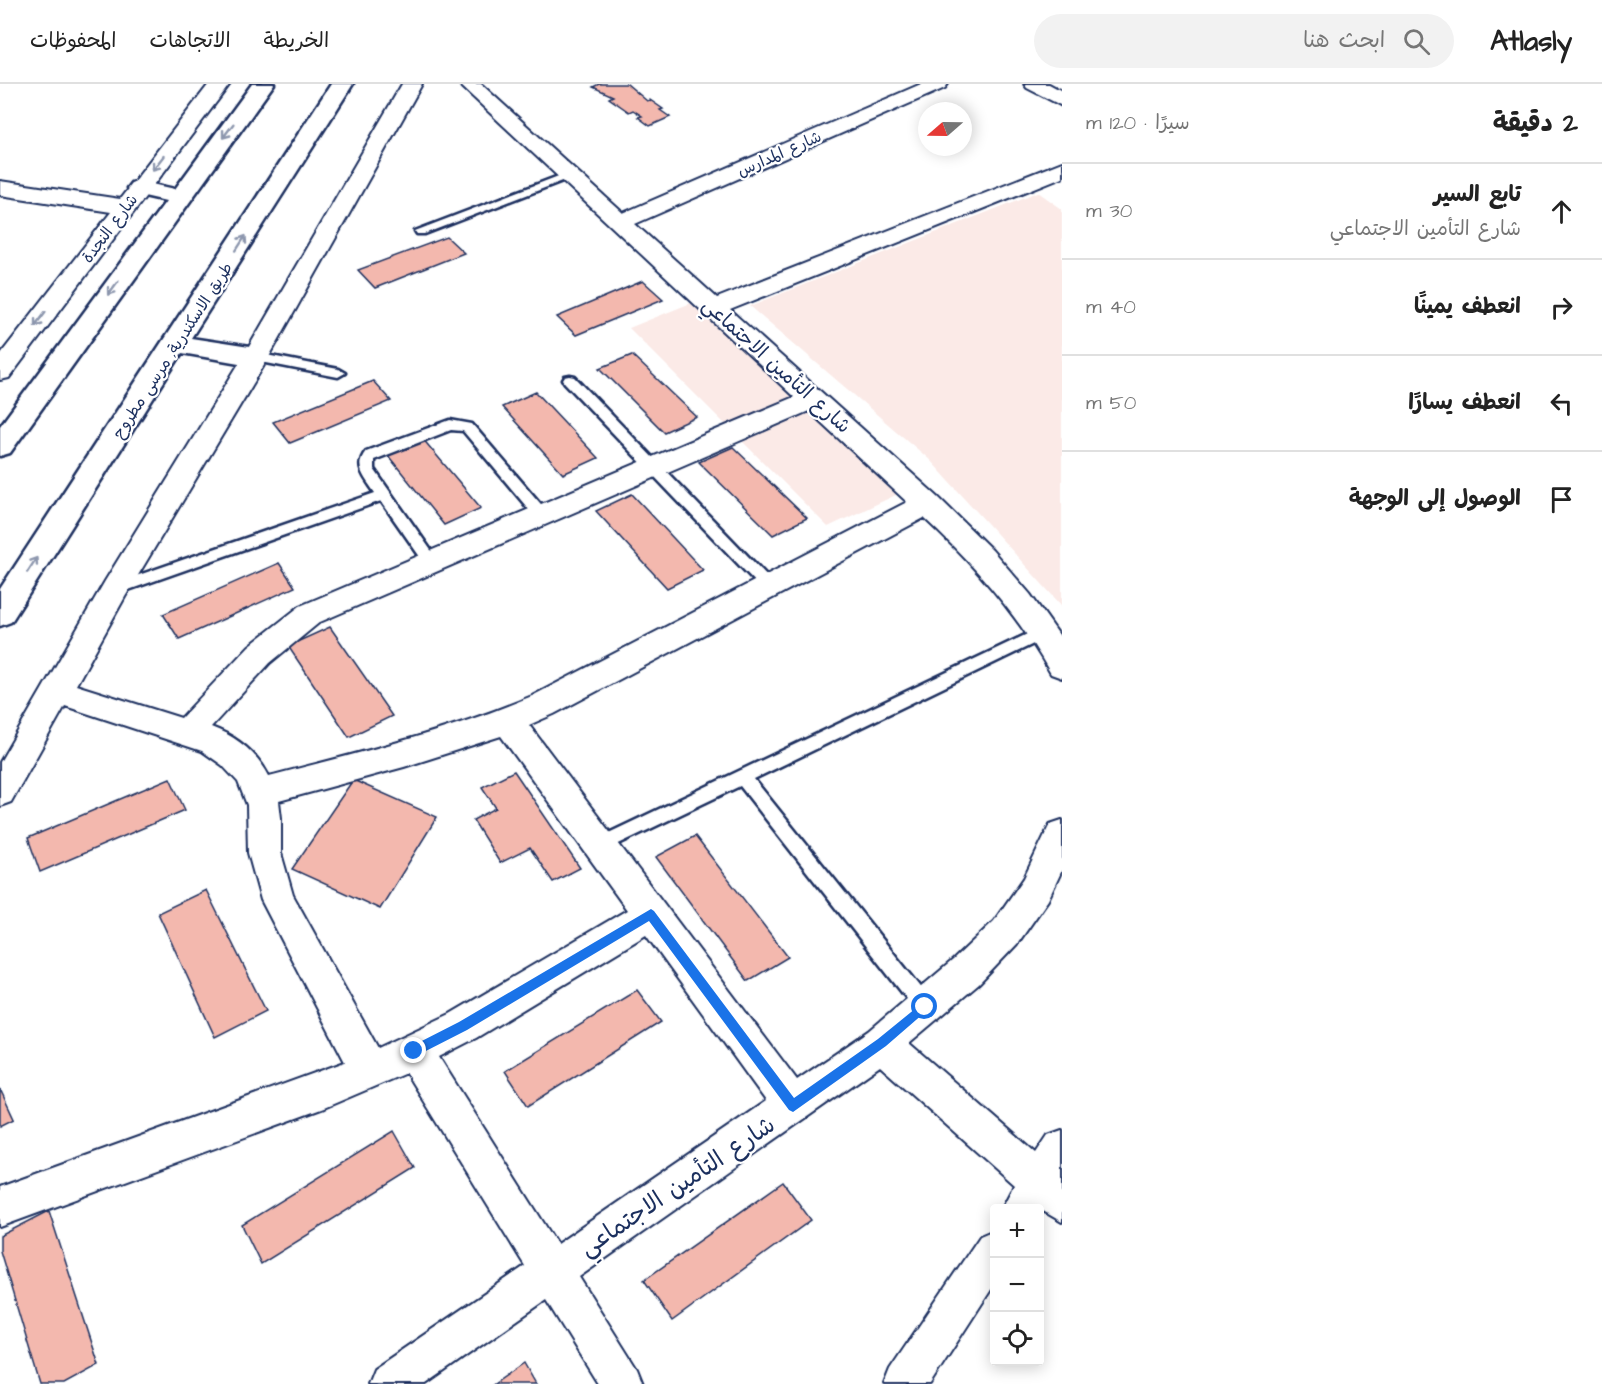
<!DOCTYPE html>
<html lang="ar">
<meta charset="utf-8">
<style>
:root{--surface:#fff;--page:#f2f2f2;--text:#222;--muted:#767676;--line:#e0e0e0}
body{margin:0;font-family:"Architects Daughter","Playpen Sans Arabic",sans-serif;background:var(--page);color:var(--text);direction:rtl}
.controls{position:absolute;right:18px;bottom:18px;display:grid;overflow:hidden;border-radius:6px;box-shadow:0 3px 15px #0003}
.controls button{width:54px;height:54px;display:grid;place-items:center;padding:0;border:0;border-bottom:2px solid var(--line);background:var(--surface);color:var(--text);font:30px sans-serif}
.compass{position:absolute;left:918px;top:18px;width:54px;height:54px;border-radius:50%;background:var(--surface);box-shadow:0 3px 15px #0003;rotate:250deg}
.stop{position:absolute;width:18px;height:18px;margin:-14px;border:4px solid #1a73e8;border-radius:50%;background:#fff}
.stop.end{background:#1a73e8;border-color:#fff;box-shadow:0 2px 6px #0008}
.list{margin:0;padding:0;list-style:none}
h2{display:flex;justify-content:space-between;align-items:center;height:78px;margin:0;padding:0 24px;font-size:26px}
h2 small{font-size:20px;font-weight:400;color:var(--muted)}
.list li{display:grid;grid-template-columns:39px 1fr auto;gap:18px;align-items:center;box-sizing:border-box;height:96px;padding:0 24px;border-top:2px solid var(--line)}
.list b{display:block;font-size:22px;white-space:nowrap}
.list p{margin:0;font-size:20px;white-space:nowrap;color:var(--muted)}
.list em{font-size:20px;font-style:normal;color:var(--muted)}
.icon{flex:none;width:33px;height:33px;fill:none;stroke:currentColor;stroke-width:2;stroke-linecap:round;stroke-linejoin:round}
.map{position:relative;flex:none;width:1062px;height:1300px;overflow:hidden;direction:ltr}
header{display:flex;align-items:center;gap:36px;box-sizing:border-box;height:84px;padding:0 30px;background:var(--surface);border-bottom:2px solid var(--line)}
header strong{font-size:28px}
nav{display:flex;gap:33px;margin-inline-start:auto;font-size:21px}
.search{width:420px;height:54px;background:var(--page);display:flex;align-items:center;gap:15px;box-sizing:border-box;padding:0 21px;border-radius:33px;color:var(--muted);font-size:22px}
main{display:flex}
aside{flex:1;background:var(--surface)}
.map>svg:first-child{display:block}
.built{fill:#fbeae7}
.building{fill:#f3b8ae;stroke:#1b2f5e;stroke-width:1.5}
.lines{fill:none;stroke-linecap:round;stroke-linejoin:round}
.service-casing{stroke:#1b2f5e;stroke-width:5}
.minor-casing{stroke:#1b2f5e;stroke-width:4}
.primary-casing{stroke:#1b2f5e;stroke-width:5}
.service{fill:#fff;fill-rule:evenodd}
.minor{fill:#fff;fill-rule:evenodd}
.primary{fill:#fff;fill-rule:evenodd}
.oneway{stroke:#8d97ae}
.route{fill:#1a73e8}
.labels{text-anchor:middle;stroke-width:4.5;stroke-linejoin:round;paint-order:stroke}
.far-street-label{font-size:16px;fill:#1b2f5e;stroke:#fff}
.street-label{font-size:20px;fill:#1b2f5e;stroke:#fff}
.near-street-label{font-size:24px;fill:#1b2f5e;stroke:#fff}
</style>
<header>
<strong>Atlasly</strong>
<div class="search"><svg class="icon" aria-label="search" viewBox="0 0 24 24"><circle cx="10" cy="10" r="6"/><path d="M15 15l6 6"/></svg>ابحث هنا</div>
<nav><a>الخريطة</a><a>الاتجاهات</a><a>المحفوظات</a></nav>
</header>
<main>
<aside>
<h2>2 دقيقة<small>سيرًا · 120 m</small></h2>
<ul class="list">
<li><svg class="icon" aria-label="ahead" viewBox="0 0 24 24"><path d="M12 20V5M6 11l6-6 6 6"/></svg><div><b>تابع السير</b><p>شارع التأمين الاجتماعي</p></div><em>30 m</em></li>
<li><svg class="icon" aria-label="right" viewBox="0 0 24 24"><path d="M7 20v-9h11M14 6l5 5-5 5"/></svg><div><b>انعطف يمينًا</b></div><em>40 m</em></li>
<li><svg class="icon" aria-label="left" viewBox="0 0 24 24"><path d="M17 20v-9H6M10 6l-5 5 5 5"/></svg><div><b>انعطف يسارًا</b></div><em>50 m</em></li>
<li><svg class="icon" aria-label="arrive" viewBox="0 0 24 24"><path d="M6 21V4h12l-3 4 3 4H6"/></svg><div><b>الوصول إلى الوجهة</b></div></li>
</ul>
</aside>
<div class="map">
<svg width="1062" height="1300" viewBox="0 0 1062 1300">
<rect width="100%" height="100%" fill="#fff"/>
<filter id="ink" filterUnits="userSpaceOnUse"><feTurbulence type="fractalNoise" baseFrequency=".0167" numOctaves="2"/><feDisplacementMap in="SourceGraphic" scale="12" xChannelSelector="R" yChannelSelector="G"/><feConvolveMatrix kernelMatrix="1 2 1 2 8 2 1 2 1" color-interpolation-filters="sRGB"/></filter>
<g filter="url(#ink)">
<g class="built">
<path d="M1038,108L1062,125V522L930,376L750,222Z"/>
<path d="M691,219L900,409L828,443L629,244Z"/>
</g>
<g class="building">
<path d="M599,0H627L647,17L650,16L663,25L660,26L670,33L650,42L638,33L642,32L633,26L629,28L609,14L613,12L593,3Z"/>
<path d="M447,153L464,169L375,204L358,186Z"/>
<path d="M643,197L663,215L576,251L557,233Z"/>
<path d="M632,271L697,333L664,348L600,284Z"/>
<path d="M373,297L391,317L290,359L273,338Z"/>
<path d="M536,308L598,374L563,390L502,323Z"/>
<path d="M422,354L481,424L444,441L386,369Z"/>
<path d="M733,363L807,434L773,451L699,378Z"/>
<path d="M632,410L703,486L667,504L596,427Z"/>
<path d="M279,479L295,503L179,555L163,530Z"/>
<path d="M330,543L392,632L349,653L288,562Z"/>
<path d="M514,687L580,784L553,798L530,764L500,779L473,736L496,724L482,703Z"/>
<path d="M170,694L185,726L40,788L28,754Z"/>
<path d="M353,696L437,733L380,825L292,785Z"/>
<path d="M695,752L788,873L748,897L656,773Z"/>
<path d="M206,806L266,927L215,953L158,829Z"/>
<path d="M637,906L661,938L528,1022L505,987Z"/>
<path d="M0,1005L14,1035L0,1042Z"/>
<path d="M394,1047L415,1084L261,1180L242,1141Z"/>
<path d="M783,1098L811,1136L672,1237L644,1196Z"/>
<path d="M49,1127L99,1281L64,1300H40L0,1167V1152Z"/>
<path d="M524,1279L536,1300H494Z"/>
</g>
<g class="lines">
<defs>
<g id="service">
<path d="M569,88L573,89V93L425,150H417L415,147Z"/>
<path d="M256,269L338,285L345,289L338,293L251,276L249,273L251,270Z"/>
<path d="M570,292L575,293L773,498L776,502L773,506H763L565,299L563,296L565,293Z"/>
<path d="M450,336L472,340L546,426L548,430L546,434H536L463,347L451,346L374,376V385L435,472L437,476L435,480H425L381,417L120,509H110L107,505L110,501L375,409C365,394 353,383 366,367Z"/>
<path d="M1044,542L1050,544L1052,548L1050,552L754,695L932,917L934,923L932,929L925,932L918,929L740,702L606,766L600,769L594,766L591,761L594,756Z"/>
</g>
<g id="minor">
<path d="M209,0H230L9,294L0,296V271L111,128L0,111V97L120,115Z"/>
<path d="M402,0H422L269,273L125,513L76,601L181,634L249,562L300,522L794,313L459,0H481L623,129L921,0H948L945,4L635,140L717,214L1062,78V93L730,226L938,413L992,466L1030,510L1062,555V594L1051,590C1018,531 974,480 924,434L554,630L529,641L797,996L869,947L953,876L994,837L1024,794L1050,740L1062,736V786L1048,816L1018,859L979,900L909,959L1036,1069L1048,1051L1062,1046V1138L1043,1127L1040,1133V1124H1002L1014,1101L880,982L579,1193L637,1285L643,1300H598L546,1216L426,1300H368L374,1285L525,1182L406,989L324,1024L0,1143V1103L345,978L261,816L248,769L247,721L238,698L222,681L202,667L65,622L11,718L0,722V678L105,497L243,273ZM809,327L907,418L532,612C447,648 358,669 269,692C257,669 236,652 211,643L270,579L320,538ZM501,652L627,826L450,930L378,964L293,811L281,769V734L279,717L404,683ZM646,851L766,1017L557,1160L439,973L476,954Z"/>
<path d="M1024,0H1049L1062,7V22L1027,4Z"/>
<path d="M994,1146V1201L930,1300H884L890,1285L980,1152Z"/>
</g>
<g id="primary">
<path d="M252,0H274L10,369L0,372V342L166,117L131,109L127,104L131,99L139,97L175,105Z"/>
<path d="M331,0H353L191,254L256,264L265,267L269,273L265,279L256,282L182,269L11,538L0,542V505Z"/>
</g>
</defs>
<use href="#service" class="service-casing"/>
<use href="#minor" class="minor-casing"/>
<use href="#primary" class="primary-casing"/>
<use href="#service" class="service"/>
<use href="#minor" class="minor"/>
<use href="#primary" class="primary"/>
</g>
<defs><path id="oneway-shaft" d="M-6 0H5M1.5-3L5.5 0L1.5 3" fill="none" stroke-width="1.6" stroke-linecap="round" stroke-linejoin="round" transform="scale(1.5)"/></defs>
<g class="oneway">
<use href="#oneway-shaft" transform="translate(228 47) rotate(127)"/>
<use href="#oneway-shaft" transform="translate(158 79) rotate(128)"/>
<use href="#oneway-shaft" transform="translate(241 159) rotate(-57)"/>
<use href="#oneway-shaft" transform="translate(113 204) rotate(126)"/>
<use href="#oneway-shaft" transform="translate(40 235) rotate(127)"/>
<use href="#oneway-shaft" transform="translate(32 481) rotate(-57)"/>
</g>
</g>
<path class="route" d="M651,825L654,827L794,1014L878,955L921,920L925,918L931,923L886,962L793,1028L789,1026L649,837L467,946L418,971H410V963L459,938Z"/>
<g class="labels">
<g class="far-street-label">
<text transform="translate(779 69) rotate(-24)" y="6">شارع المدارس</text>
<text transform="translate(109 144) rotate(-53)" y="6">شارع النجدة</text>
<text transform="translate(172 266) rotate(-57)" y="6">طريق الاسكندرية, مرسى مطروح</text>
</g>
<g class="street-label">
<text transform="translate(777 281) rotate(42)" y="7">شارع التأمين الاجتماعي</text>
</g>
<g class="near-street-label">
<text transform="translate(677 1102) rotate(-34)" y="8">شارع التأمين الاجتماعي</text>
</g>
</g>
</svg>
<div class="controls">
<button>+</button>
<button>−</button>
<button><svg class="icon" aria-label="locate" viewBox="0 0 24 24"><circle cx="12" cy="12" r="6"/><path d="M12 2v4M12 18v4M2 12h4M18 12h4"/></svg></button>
</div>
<svg class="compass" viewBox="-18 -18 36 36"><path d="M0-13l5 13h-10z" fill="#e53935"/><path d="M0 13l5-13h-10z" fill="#767676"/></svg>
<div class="stop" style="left:925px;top:923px"></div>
<div class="stop end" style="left:414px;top:967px"></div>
</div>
</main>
